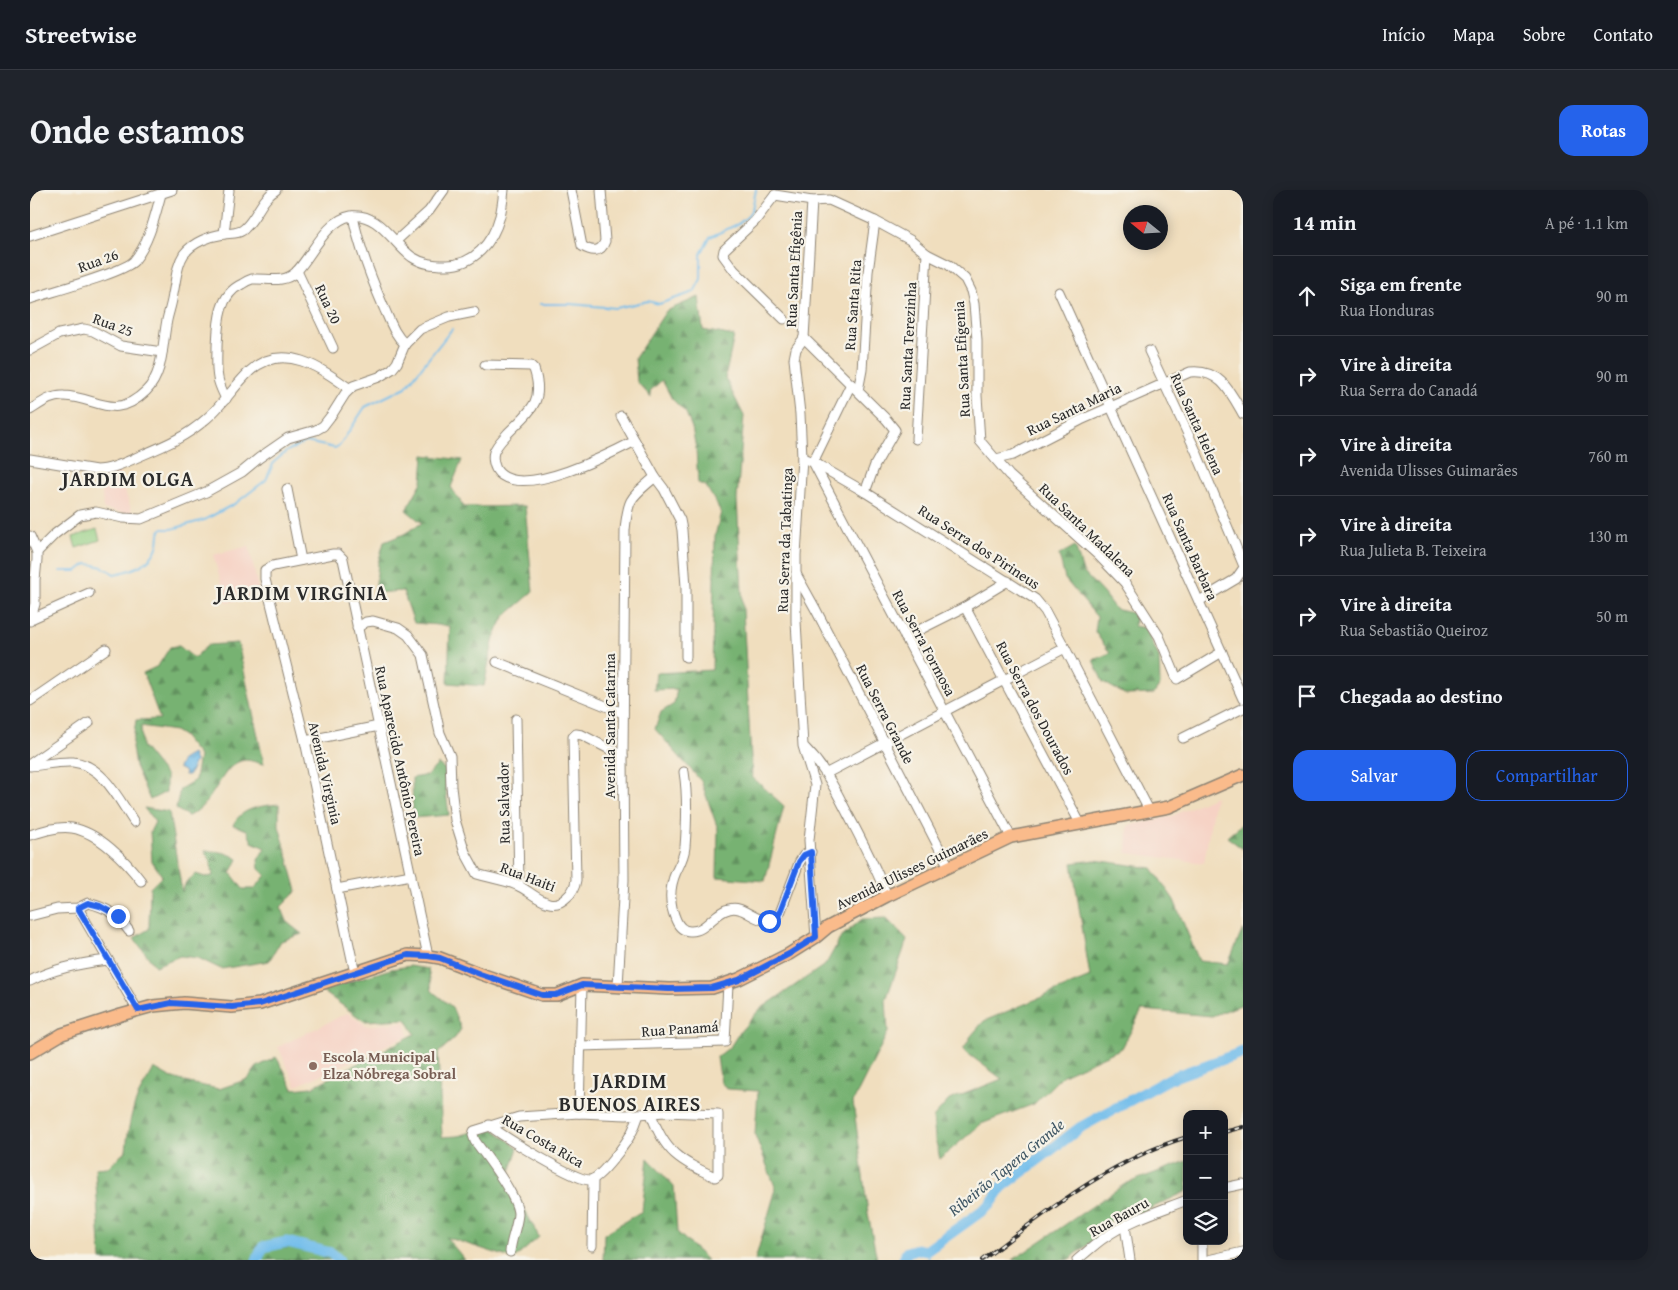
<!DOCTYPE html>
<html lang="pt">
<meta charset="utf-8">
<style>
:root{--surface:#171b24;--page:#20242c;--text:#f1f3f6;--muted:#9ea1a6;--line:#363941;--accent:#2563eb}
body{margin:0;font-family:"Gentium Book Plus",serif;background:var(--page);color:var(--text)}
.controls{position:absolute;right:15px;bottom:15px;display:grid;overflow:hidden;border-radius:10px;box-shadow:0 2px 12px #0003}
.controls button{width:45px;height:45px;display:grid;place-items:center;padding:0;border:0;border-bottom:1px solid var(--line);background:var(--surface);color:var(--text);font:25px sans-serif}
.compass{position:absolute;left:1093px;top:15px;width:45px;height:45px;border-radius:50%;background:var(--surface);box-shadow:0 2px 12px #0003;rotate:288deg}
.stop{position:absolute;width:15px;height:15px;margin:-11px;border:4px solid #2563eb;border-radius:50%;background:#fff}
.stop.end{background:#2563eb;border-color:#fff;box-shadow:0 1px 5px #0008}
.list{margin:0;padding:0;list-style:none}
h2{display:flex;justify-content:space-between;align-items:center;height:65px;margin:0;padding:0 20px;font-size:21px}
h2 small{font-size:16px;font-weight:400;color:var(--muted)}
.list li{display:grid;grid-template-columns:32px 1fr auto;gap:15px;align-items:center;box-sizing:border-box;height:80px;padding:0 20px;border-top:1px solid var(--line)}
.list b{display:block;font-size:19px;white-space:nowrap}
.list p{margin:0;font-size:16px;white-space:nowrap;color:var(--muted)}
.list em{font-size:16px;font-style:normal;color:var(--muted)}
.actions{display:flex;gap:10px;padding:15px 20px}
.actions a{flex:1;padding:11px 0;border:1px solid var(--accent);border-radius:15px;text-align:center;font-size:18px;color:var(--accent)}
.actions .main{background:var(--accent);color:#fff}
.icon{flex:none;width:28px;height:28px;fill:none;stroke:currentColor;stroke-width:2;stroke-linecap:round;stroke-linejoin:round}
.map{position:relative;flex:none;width:1213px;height:1070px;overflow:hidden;border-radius:15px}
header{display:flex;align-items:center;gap:30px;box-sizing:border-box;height:70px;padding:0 25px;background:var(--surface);border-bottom:1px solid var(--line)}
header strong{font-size:24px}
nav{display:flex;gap:28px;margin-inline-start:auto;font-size:18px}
.intro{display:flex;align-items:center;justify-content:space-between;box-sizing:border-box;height:120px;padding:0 30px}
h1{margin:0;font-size:35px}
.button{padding:12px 22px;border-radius:15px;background:var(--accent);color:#fff;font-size:18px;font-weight:700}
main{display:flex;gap:30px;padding:0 30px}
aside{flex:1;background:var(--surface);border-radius:15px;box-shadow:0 2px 12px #0003}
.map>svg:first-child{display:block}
.built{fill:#f6d2c4}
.forest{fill:url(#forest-firs);stroke:#516e4e}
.pitch{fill:#94cf84;stroke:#607d58}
.water{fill:url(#water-waves);stroke:#4e748b}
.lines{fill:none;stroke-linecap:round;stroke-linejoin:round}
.stream{stroke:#72bdeb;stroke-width:2}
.river{stroke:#72bdeb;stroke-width:11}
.minor-casing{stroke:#8e8474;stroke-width:11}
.major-casing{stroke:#8e8474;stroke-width:14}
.minor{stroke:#fff;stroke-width:9}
.major{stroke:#fabb8b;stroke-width:11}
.rail-casing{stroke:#2b2b2b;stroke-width:4}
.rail{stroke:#f7f3e8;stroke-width:2;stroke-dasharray:5.5;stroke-linecap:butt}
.route{stroke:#2563eb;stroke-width:6}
.education-dot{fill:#8d6e63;stroke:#f7f3e8;stroke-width:2}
.labels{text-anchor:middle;stroke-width:4.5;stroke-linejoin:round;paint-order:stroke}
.street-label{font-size:15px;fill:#2b2b2b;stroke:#f7f3e8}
.education-label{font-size:15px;font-weight:bold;fill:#785e54;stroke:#f7f3e8;text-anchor:start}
.water-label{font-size:16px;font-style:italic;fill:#405765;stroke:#f7f3e8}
.district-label{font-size:20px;font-weight:bold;letter-spacing:1px;fill:#2b2b2b;stroke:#f7f3e8}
</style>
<header>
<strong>Streetwise</strong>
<nav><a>Início</a><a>Mapa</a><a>Sobre</a><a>Contato</a></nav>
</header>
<div class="intro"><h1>Onde estamos</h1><a class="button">Rotas</a></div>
<main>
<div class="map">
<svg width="1213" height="1070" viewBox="0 0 1213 1070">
<defs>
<pattern id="forest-firs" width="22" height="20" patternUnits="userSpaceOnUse" patternTransform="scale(1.25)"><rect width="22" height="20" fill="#77b272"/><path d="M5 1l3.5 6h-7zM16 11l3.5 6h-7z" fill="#62915e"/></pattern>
<pattern id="water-waves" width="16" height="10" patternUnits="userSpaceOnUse" patternTransform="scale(1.25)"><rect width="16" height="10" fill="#72bdeb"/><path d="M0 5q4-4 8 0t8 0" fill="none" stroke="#5e9abf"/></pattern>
</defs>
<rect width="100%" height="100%" fill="#f7f3e8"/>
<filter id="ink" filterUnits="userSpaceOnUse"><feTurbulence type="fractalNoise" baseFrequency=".02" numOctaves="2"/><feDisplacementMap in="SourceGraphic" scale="10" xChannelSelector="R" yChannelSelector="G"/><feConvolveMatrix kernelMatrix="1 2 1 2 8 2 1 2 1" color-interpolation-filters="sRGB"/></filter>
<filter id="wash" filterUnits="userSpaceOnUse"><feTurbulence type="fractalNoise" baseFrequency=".0096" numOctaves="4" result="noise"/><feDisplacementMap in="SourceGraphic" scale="20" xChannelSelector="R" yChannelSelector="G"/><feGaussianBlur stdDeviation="1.12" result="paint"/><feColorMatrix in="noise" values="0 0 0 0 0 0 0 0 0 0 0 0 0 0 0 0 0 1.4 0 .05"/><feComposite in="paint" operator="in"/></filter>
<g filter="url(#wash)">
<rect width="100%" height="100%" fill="#f0debe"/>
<g class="built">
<path d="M88,280L103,325L73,319L71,284Z"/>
<path d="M219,356L229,403L197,413L183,365Z"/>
<path d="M1185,606L1174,673L1097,663L1098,636L1142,626Z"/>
<path d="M317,823L337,836L375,832L379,845L266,896L248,857Z"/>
</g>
<g class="forest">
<path d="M669,107L673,140L704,146L695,188L714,226L707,309L722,587L754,616L735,691L687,687L688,639L671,591L625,539L631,522L644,514L647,499L624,500L626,483L682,480L685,346L691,322L676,296L668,293L666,259L662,238L656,223L642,209L632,190L620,201L621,207L607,192L605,168L636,121Z"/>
<path d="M394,265L432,270L421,297L434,317L495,316L503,402L474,427L464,447L454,496L418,493L420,436L384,433L373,401L345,403L348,373L354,352L374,344L392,333L376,320L392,292Z"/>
<path d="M1045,356L1053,382L1073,403L1085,419L1106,424L1104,436L1115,438L1129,467L1130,495L1124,504L1096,505L1073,492L1063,470L1080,463L1065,442L1067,427L1035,389L1029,365Z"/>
<path d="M208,453L234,574C228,573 221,570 215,570C190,573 186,615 158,626L146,619L150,599L165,590L169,566L153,546L145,541L111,536L112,556L136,586V602L120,610L105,576L102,557L106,530L130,529L113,483L128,476L140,457L149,456L164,468L178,455Z"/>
<path d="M408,574L415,579L416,602L419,625L383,628L382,588L398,585Z"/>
<path d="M249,614V636L267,701L251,717L258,733L272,744L251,751L239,771L191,779L168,768L150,766L125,776L104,748L119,739L120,698L132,686L122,671L120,642L125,632L114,618L139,622L152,702L156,692L166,684L175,687L183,686L181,674L175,661C189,661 197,662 208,669L201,683L213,699H224L236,685L229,679L228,670L235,658L222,652L217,640L203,635C212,617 232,616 249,614Z"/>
<path d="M1213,633V659L1197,647Z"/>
<path d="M1065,670L1122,678L1144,710L1169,771L1198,774L1213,739V814L1182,826L1112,820L1092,858L1033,885L1004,914L951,934L910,969L905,948L903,928L919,910L972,889L933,860L941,846L954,831L1060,787L1042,673Z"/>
<path d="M856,728L877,750L856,810L858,842L823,912L838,1023L847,1070H725L746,999L725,945L728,901L698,899L691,893L687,867L700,857L709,843L729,820L796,774L811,747L832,729Z"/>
<path d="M380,776L398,779L402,801L422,817L431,839L425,848L408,863L412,947L428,946L461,937L488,958L478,988L509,1047L484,1069L416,1047L435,1070H71L65,978L78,977L96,961C98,940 101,917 112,899C116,891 120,887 124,878L140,887L159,893L189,899L218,889L227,877L246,867L254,880L263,899L282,897L385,844L376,829L334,831L291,800L361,779Z"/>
<path d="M618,968L644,997L647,1042L677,1070H573L574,1044L612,1021Z"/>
<path d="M1157,971V1001L1111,1023L1103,1022L1073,1034L1076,1041L1038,1070H983L1095,994Z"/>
</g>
<path class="pitch" d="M67,339L70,350L46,358L43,347Z"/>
<path class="water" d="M162,564L165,571L159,585H155L154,581L148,578L152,570Z"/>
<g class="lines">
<g class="stream">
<path d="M510,114H541L586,118L618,111L629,114L664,102L671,89V64L680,47L708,34L717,27L722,19L726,0"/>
<path d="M30,381H47L56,374C67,374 75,377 84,384C102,381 123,374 128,354C129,349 128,344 131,339H142L174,330L206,313L236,290L244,272L257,261L276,252L305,258L310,255L335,217L376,197L422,139"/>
<path d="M896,1061L899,1070"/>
</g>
<g class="river">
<path d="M227,1070L233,1057L257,1052L301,1063L309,1070"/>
<path d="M873,1070L877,1062L887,1059L896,1061L960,1015L972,997L1051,937L1141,888L1213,862"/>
</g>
</g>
</g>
<g filter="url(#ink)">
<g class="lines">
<defs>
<g id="minor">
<path d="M541,0L552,56C562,62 571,63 575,51L571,0"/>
<path d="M745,5L782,11L799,10L845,31L880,50L897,64L919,75L935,89L941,101L944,114L947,150V206L950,251L979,285L1069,366L1095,393L1129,446L1147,489L1192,462"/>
<path d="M745,5L725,31L694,60L693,65L704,80L754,129"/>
<path d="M323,26C329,58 341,88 354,118C360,131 364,144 375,154"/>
<path d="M194,44L199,0"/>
<path d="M0,46L142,0"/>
<path d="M366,51L399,21L414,0"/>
<path d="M267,81L303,158"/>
<path d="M1029,102L1213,509"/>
<path d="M0,109C20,102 93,83 104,71C119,53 125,26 131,4"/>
<path d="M774,148L766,159L764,169L770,224L772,268L766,365V431L773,556L785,595L779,650L786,747"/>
<path d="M774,148L856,229L865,240L845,275L835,302"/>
<path d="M774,148L782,11"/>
<path d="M0,160L29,144L54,139L63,141L91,156L132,162"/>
<path d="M1119,161L1165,259L1213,374"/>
<path d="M455,175L501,176L504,179C515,212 500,221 478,243C473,249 467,254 464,262C462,268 464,278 469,283C495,308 578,265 605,251"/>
<path d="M821,194L783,272L981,647"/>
<path d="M828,201L832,180L838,82L845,31"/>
<path d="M196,209C193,202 189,195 188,188C186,178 187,167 187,157C188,134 188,105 212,94C215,92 219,90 222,89C238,88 253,94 266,82C281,67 296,30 321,26C349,22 363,54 382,67C393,74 403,75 415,75C444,76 463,52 470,26C472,18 473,9 474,0"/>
<path d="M0,220C10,214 21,205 34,206C67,207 84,232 116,201C134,183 132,154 137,130C139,121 142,113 143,104C146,91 146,76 154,64C163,52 180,46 194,44C202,43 210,44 215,38C227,27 231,9 246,0"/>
<path d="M591,226L625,287L634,299L650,330L652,340L656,397V467"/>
<path d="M886,249L897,64"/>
<path d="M772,268L783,272L835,302L1005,409L1015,421L1035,458L1120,622"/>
<path d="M0,269L66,280C81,280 96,272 110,266C134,256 156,247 176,229C193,215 204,196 220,181C253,151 291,178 320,199"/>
<path d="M966,269L983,265L1051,230L1160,182C1190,179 1200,201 1213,224"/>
<path d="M257,299L271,370"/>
<path d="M0,346L7,362V370L5,390V414L0,431"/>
<path d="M7,362L25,344L50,325L66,322L93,328L111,329L176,302L212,282L229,268L258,248L286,240L293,236L303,223L315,204L323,196L349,187L362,179L367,173L375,154L390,139L419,127L444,122"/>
<path d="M766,384L786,420L919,677"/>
<path d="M1169,411L1206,389L1213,379"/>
<path d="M935,417L1050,633"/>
<path d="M1,429L59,403"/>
<path d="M327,438L336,432L343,431L368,438L378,445L393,465L410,543L420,566L421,597L425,630L435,662L447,684C460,688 476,690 489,696C503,703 521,724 537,707C543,702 545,697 546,690L543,547L546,544L552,545L593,566"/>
<path d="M875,447L935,417L978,391"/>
<path d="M467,472L593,523"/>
<path d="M0,511L76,459"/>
<path d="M486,529L489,696"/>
<path d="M1153,548L1213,518"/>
<path d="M275,551L349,536"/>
<path d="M775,558C798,581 807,604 822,632C835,657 847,680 857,706"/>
<path d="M0,574L59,533"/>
<path d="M0,576C13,575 29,571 43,572C73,575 89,610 104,632"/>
<path d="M654,582C658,607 657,631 655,657C654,667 650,674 646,682C639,698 639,714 646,730C649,737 653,741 660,741C676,742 684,722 699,719C715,714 726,736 745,729L750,723L769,673L774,665L781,662"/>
<path d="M797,583L1035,458"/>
<path d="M0,645C13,641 28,636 42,638C68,642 96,671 111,691"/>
<path d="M307,699L381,685"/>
<path d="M48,718L108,821"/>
<path d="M0,726L27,719L48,718L58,713C78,718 87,724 99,741"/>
<path d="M325,783L275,551L235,389V380L243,376L303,364H308L313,369L398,766"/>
<path d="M0,791C24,778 52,773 78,770"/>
<path d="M588,796L594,690L593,566L595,340C598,307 601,308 625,287"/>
<path d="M550,856L695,852L698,794"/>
<path d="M549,923L552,795"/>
<path d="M459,935C472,946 546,991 560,990C570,989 597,952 602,942C605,936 607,930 609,924"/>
<path d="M1194,998L1213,994"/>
<path d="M1095,1036L1100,1070"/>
<path d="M1172,1051V1070"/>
<path d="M562,1056L563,989"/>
<path d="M480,1062C481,1049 487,1037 488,1024C488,1006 456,966 445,951L443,945L444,941L489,927L549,923L596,925L635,922L688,924V985L685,987C649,970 635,963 621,924"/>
<path d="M1047,1070C1056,1063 1065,1054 1074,1048C1099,1030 1129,1021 1157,1010"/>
<path d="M1178,1070L1213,1062"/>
</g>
<path id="major" d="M0,863L32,844L91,825L123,816L154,813L202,817L230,814L378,765L398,766L410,768L451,784L512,805H527L552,795L639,799L682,798L709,789L759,764L786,747L798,737L857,706L981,647L1139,617L1213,585"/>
</defs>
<use href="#minor" class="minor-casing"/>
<use href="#major" class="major-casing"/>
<use href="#minor" class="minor"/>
<use href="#major" class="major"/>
<defs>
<g id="rail">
<path d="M1194,942L1213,937"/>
<path d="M952,1070C1015,1023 1080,970 1157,947"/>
</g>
</defs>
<use href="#rail" class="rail-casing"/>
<use href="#rail" class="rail"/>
</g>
</g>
<g class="lines" filter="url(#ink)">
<path class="route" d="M88,726L70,716L58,713L48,718L108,820L141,813L202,817L230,814L378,765L398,766L410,768L450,784L512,805H526L552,795L639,799L682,798L709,790L759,764L786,747L781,662L774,665L769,672L748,727L739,731"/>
</g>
<circle class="education-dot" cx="283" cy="876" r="5"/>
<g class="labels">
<g class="street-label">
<text transform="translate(68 71) rotate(-20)" y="5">Rua 26</text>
<text transform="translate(764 79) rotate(-87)" y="5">Rua Santa Efigênia</text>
<text transform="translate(298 114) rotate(65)" y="5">Rua 20</text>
<text transform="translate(823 115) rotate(-86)" y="5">Rua Santa Rita</text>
<text transform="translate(83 135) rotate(20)" y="5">Rua 25</text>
<text transform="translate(878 156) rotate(-87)" y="5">Rua Santa Terezinha</text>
<text transform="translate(932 169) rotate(-93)" y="5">Rua Santa Efigenia</text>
<text transform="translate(1044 219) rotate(-26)" y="5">Rua Santa Maria</text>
<text transform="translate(1167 234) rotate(66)" y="5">Rua Santa Helena</text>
<text transform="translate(1057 340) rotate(44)" y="5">Rua Santa Madalena</text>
<text transform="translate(755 350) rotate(-88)" y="5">Rua Serra da Tabatinga</text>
<text transform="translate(949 357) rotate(33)" y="5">Rua Serra dos Pirineus</text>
<text transform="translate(1160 357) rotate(66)" y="5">Rua Santa Barbara</text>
<text transform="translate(894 453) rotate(62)" y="5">Rua Serra Formosa</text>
<text transform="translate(1005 518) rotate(62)" y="5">Rua Serra dos Dourados</text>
<text transform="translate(855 524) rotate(63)" y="5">Rua Serra Grande</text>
<text transform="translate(580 536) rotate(-90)" y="5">Avenida Santa Catarina</text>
<text transform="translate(370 571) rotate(78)" y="5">Rua Aparecido Antônio Pereira</text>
<text transform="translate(295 583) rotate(77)" y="5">Avenida Virginia</text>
<text transform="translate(474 613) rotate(-91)" y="5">Rua Salvador</text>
<text transform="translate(882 679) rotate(-26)" y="5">Avenida Ulisses Guimarães</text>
<text transform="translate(498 687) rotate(21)" y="5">Rua Haiti</text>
<text transform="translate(650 839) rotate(-4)" y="5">Rua Panamá</text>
<text transform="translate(513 951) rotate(30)" y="5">Rua Costa Rica</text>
<text transform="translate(1089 1027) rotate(-29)" y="5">Rua Bauru</text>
</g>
<g class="education-label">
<text x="293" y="872">Escola Municipal<tspan x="293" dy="17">Elza Nóbrega Sobral</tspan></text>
</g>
<g class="water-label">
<text transform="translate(976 977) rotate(-39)" y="6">Ribeirão Tapera Grande</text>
</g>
<g class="district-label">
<text x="98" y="296">JARDIM OLGA</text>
<text x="272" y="410">JARDIM VIRGÍNIA</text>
<text x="600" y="898">JARDIM<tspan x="600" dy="23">BUENOS AIRES</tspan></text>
</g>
</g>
</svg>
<div class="controls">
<button>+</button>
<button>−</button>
<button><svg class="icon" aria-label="layers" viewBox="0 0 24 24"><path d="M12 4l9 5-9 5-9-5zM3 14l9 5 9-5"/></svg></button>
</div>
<svg class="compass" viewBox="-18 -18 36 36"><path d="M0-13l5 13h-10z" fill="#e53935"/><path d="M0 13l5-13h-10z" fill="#9ea1a6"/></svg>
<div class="stop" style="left:739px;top:731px"></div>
<div class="stop end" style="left:88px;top:726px"></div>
</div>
<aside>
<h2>14 min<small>A pé · 1.1 km</small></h2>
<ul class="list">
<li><svg class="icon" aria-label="ahead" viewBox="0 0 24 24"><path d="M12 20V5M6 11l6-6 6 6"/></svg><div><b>Siga em frente</b><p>Rua Honduras</p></div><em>90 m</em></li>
<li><svg class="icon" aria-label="right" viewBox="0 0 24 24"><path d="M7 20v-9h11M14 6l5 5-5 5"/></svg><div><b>Vire à direita</b><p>Rua Serra do Canadá</p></div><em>90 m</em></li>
<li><svg class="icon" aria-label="right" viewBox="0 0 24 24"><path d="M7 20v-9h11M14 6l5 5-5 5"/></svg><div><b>Vire à direita</b><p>Avenida Ulisses Guimarães</p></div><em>760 m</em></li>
<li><svg class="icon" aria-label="right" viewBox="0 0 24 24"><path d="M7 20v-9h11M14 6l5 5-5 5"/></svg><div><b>Vire à direita</b><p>Rua Julieta B. Teixeira</p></div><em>130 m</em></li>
<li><svg class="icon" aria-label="right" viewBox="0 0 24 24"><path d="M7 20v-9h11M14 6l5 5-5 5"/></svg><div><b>Vire à direita</b><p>Rua Sebastião Queiroz</p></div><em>50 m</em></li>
<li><svg class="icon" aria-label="arrive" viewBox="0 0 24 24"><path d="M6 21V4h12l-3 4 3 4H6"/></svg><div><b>Chegada ao destino</b></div></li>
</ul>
<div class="actions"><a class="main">Salvar</a><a>Compartilhar</a></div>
</aside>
</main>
